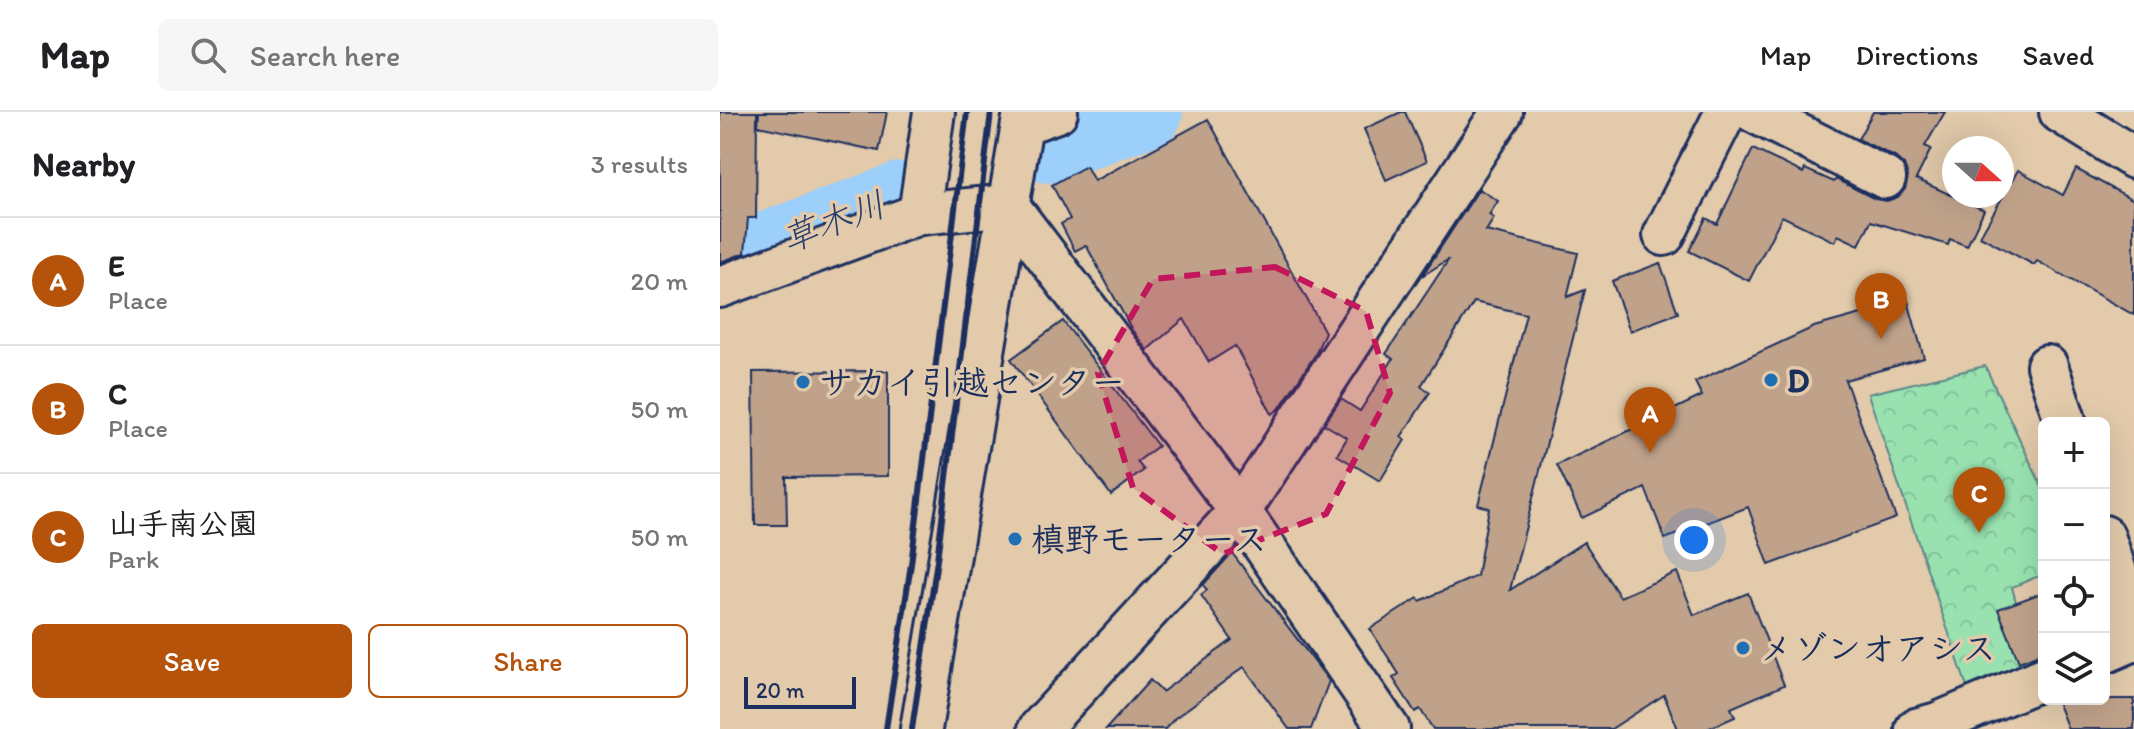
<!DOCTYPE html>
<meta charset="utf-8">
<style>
:root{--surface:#fff;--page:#f6f6f6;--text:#202124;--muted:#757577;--line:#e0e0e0;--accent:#b45309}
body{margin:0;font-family:Itim,"Klee One",sans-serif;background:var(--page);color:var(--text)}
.controls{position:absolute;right:24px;bottom:24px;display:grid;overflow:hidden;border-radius:12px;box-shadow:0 8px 32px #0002}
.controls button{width:72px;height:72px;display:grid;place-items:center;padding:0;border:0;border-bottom:2px solid var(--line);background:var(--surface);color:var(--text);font:40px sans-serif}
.compass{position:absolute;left:1222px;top:24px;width:72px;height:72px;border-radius:50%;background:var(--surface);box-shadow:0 8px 32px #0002;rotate:111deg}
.scale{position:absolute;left:24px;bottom:20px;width:112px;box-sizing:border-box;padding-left:8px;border:4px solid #1b2f5e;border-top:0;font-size:22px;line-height:28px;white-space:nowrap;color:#1b2f5e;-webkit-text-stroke:6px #e2caab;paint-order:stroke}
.you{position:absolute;left:974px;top:428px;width:28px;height:28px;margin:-20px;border:6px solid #fff;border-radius:50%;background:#1a73e8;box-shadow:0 0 0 12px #1a73e833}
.badge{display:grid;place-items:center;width:52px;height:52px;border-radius:50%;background:var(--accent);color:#fff;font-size:26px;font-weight:700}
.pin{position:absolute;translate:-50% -66px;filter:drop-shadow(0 2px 4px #0008)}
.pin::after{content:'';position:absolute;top:42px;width:28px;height:24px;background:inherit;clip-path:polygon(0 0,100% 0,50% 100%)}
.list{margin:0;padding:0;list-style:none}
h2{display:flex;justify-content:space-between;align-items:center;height:104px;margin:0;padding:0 32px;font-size:34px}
h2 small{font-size:26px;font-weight:400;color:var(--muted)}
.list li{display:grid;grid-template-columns:52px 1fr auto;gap:24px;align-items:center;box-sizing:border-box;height:128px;padding:0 32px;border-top:2px solid var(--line)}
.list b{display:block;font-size:30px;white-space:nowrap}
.list p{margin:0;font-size:26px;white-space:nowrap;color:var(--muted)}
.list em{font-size:26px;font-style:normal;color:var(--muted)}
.actions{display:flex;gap:16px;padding:24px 32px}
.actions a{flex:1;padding:18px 0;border:2px solid var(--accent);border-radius:12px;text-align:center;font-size:28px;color:var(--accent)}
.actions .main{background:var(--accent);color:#fff}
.icon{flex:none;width:44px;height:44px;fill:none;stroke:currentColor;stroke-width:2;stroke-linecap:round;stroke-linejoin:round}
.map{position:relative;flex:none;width:1414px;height:617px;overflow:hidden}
header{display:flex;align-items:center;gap:48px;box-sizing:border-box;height:112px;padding:0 40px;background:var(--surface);border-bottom:2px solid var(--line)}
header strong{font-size:38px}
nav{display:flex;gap:44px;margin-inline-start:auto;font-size:28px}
.search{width:560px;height:72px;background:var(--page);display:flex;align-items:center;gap:20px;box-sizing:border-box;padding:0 28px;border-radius:12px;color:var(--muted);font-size:30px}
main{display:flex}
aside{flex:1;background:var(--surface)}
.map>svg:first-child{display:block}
.forest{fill:url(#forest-crowns);stroke:#5a8887;stroke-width:2}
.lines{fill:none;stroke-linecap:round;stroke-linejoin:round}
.river{stroke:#9ccffa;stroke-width:68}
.building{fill:#c0a28a;stroke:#1b2f5e;stroke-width:2}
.minor-casing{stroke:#1b2f5e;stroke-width:46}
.minor{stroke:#e2caab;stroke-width:40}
.rail{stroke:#1b2f5e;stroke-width:6}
.marked{fill:#c2185b;fill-opacity:0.2;stroke:#c2185b;stroke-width:6;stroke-dasharray:16 10;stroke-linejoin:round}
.poi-dot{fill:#1f6fb2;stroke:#e2caab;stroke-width:3}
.labels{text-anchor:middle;stroke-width:7;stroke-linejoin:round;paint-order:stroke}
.poi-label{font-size:34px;font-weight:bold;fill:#1b2f5e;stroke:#e2caab;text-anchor:start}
.water-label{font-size:36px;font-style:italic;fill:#283f6e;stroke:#e2caab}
</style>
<header>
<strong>Map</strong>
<div class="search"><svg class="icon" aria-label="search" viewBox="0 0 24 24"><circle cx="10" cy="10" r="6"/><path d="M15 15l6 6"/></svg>Search here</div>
<nav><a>Map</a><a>Directions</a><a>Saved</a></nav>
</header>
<main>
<aside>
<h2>Nearby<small>3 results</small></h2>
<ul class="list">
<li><span class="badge">A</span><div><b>E</b><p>Place</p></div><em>20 m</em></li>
<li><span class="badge">B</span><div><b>C</b><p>Place</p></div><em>50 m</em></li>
<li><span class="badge">C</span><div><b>山手南公園</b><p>Park</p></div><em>50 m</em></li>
</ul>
<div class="actions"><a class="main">Save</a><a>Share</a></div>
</aside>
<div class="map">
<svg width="1414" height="617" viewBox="0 0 1414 617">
<defs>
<pattern id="forest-crowns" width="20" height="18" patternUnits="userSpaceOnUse" patternTransform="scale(2)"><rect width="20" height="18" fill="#99e2b0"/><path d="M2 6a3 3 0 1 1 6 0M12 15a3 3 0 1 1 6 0" fill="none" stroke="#83c29a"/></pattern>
</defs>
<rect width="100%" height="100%" fill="#e2caab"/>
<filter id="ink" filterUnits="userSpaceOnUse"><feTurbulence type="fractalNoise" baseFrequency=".0125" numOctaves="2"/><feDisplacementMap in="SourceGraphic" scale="16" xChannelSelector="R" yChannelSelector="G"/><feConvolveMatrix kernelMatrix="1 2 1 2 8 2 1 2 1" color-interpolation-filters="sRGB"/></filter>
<g filter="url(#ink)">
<path class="forest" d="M1265,254L1324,379V462L1292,475L1312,550L1248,578L1148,282Z"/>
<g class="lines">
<g class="river">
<path d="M328,37L429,0"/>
<path d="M0,151L180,84"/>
</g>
</g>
<g class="building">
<path d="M0,0H37L36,106H28L25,141L0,150Z"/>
<path d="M39,0H167L159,39L38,14Z"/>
<path d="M681,0H685L707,49L666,68L644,17Z"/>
<path d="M1153,0H1225L1205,34L1211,37L1196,67L1264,98L1247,134L1230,127L1228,133L1151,109L1139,133L1118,123L1115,130L1062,104L1029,169L969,139L986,106L997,112L1033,37L1083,61L1085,57L1114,70L1116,67L1155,87L1167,89L1178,85L1185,77L1188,65L1184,53L1175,45L1138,27Z"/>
<path d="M488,7L605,220L595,243L559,297L552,302L515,234L489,250L464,207L427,238L412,218L366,133L355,139L341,112L350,107L332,73L366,54L374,69Z"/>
<path d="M1356,57L1414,88V203L1317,149L1314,153L1260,124L1298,58L1343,83Z"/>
<path d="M759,77L778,89L769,103L774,106L766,119L858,141L847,185L865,178L790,478L864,430L900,485L957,460L974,503L1028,481L1064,573L1011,596L1015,605L987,617H958L944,583L891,617H713L700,597L695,600L673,566L679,562L650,517L698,486L700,489L757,464L769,396L758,393L806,202L754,190L701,274L710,280L681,325L685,328L660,369L617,343L627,326L604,312L621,287L640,299L673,247L666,242L729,147L702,164Z"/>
<path d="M940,151L958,201L910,219L892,169Z"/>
<path d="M1188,189L1204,246L1125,268L1176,406L1049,453L1028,395L945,427L925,376L862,406L837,353L982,284L975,270L1094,215Z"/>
<path d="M343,209L438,334L417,350L424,358L391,383L291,247Z"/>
<path d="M168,259V364L66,365L67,413H35L33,260Z"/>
<path d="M512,441L609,569L591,617H569L524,555L455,606L445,617H386L430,568L442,580L512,528L481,483L487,478L483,473Z"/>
<path d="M1324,480V540L1299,550L1278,497Z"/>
<path d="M1336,587H1414V617H1348Z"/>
</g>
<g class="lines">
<defs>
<g id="minor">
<path d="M214,0L199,102L288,93L520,399L669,617"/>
<path d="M1034,0L1165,66"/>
<path d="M1340,0L1414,46"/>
<path d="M303,12L337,0"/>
<path d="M944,123L1006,0"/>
<path d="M0,175L199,102"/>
<path d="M1327,254L1346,311"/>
<path d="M1384,424L1414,513"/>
<path d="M1384,541L1414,528"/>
<path d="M201,617L304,0"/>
<path d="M319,617L520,399L782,0"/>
<path d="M1196,617L1218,611L1324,566"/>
</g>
</defs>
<use href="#minor" class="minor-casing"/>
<use href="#minor" class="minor"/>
<g class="rail">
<path d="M166,617L191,452L247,0"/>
<path d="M192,617L217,448L271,0"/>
</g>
</g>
</g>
<path class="marked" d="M555,155L646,199L670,281L606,402L503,442L413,376L378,261L433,167Z"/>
<g class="poi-dot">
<circle cx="1051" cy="268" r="8"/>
<circle cx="83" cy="270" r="8"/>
<circle cx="295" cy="427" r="8"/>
<circle cx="1023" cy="536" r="8"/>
</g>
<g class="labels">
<g class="poi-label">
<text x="1067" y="280">D</text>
<text x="99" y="282">サカイ引越センター</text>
<text x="311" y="439">槙野モータース</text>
<text x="1039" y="548">メゾンオアシス</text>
</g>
<g class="water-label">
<text transform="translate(113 109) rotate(-21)" y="13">草木川</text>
</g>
</g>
</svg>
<div class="controls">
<button>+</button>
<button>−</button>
<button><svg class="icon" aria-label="locate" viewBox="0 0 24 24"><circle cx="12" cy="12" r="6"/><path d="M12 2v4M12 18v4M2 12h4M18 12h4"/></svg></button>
<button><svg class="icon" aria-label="layers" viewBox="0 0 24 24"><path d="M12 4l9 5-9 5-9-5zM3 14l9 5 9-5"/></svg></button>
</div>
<svg class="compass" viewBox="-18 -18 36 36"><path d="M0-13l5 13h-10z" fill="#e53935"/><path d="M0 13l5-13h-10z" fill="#757577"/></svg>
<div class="scale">20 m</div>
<div class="you"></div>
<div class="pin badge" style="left:930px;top:341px">A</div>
<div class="pin badge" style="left:1161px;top:227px">B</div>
<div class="pin badge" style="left:1259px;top:421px">C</div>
</div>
</main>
